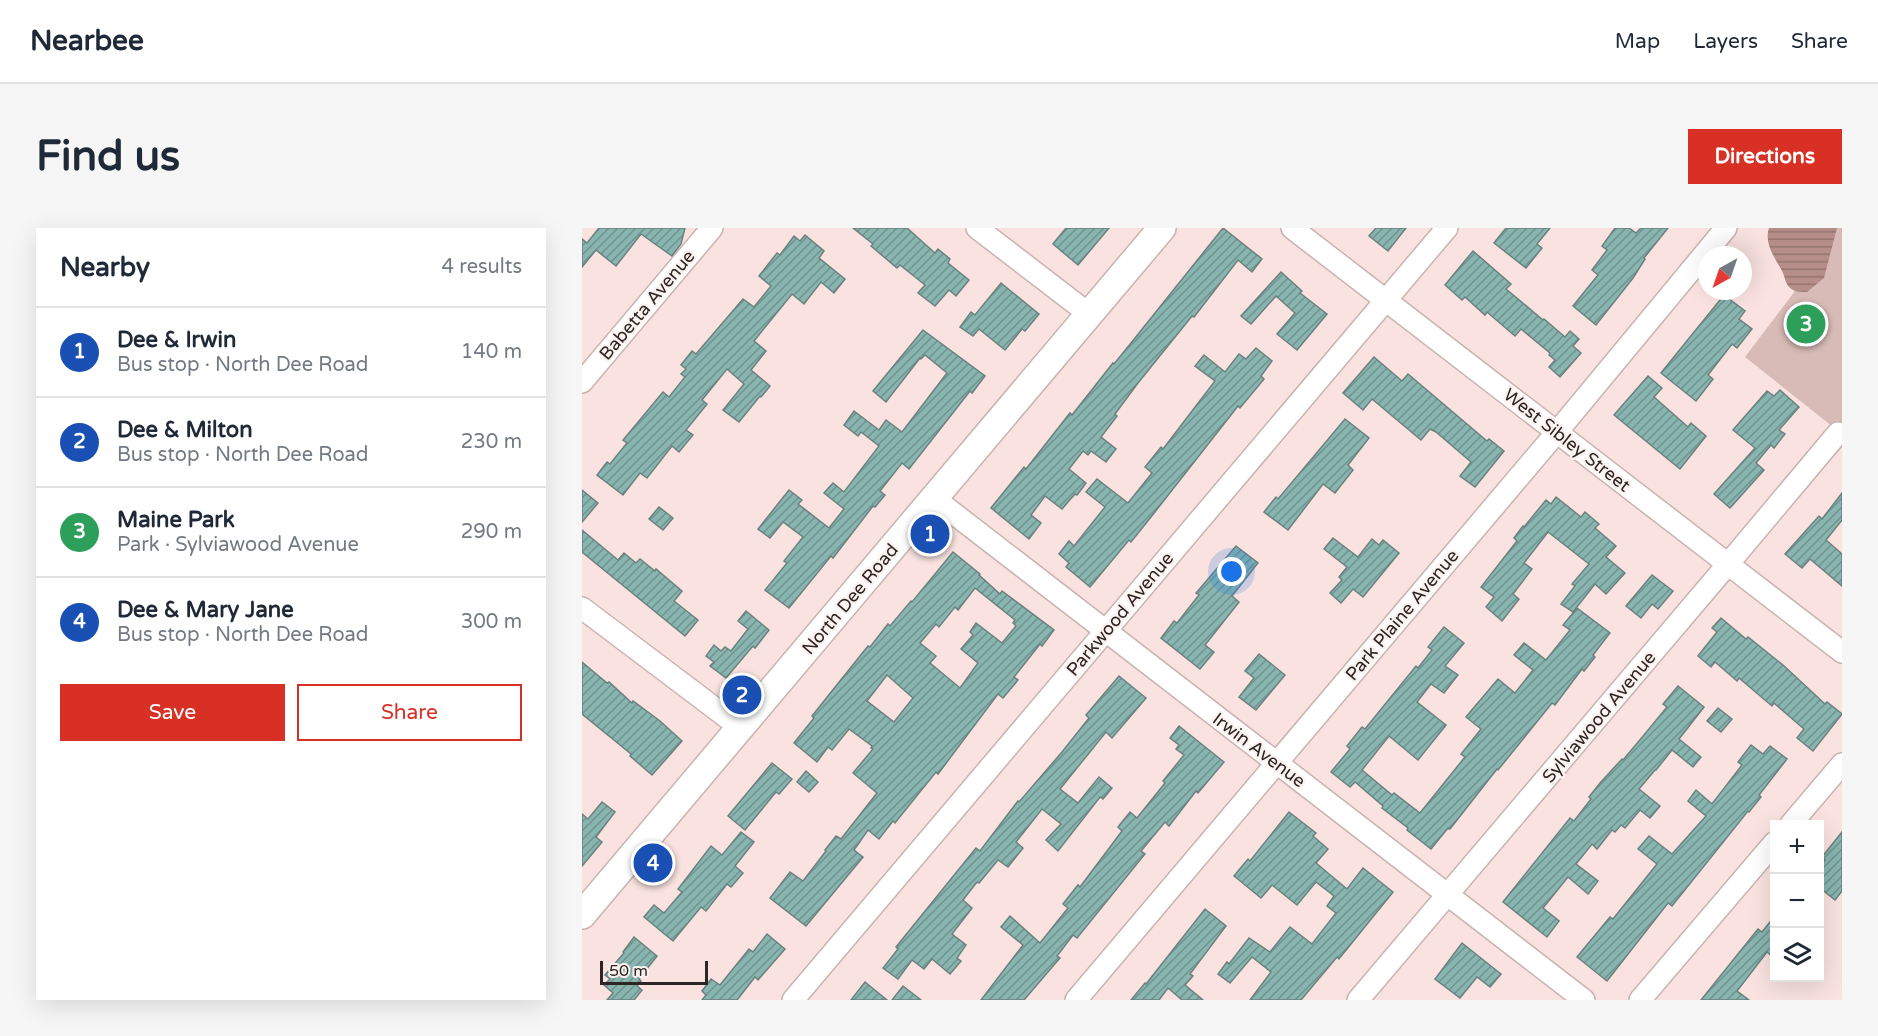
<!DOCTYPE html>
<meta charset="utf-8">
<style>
:root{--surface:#fff;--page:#f6f6f7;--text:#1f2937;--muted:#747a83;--line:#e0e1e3;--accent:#d93025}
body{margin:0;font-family:"Varela Round",sans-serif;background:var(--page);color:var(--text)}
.controls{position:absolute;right:18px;bottom:18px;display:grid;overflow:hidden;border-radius:0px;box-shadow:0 6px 24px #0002}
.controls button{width:54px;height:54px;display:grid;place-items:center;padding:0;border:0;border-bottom:2px solid var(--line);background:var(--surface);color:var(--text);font:30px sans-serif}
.compass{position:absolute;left:1116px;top:18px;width:54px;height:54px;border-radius:50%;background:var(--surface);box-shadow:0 6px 24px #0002;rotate:220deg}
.scale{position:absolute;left:18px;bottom:15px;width:108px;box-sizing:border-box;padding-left:6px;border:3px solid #2d2524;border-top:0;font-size:16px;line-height:21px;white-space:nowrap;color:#2d2524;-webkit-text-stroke:4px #fcf3f1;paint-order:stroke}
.you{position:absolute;left:650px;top:344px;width:21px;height:21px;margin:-15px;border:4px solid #fff;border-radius:50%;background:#1a73e8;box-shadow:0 0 0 9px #1a73e833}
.badge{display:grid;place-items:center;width:39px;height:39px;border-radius:50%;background:var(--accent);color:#fff;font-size:20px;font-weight:700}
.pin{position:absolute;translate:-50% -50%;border:3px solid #fff;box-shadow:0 2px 6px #0006}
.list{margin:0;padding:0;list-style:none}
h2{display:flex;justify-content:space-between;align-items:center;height:78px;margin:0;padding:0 24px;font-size:26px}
h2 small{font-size:20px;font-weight:400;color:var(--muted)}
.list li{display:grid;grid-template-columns:39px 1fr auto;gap:18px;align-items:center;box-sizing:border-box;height:90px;padding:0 24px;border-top:2px solid var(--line)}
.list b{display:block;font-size:22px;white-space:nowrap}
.list p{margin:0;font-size:20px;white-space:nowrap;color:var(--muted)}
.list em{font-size:20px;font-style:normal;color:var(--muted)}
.actions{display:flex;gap:12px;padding:18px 24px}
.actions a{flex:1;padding:14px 0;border:2px solid var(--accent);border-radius:0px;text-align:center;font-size:21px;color:var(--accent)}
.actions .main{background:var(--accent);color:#fff}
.icon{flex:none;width:33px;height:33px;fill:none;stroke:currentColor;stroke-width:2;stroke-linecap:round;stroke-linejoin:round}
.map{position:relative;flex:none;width:1260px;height:772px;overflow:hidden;border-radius:0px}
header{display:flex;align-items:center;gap:36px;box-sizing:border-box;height:84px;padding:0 30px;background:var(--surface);border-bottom:2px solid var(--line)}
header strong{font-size:28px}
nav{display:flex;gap:33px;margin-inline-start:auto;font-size:21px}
.intro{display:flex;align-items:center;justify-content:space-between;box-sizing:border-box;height:144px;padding:0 36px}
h1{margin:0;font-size:42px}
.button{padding:15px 27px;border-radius:0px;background:var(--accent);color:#fff;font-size:21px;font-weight:700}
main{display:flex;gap:36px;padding:0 36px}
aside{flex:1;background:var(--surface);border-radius:0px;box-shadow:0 6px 24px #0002}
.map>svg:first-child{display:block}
.green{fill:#d8bbb7}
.water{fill:url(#water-rules)}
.building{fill:url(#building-hatch);stroke:#6b817f;stroke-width:1.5;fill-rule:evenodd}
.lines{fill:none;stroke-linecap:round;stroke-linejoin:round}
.minor-casing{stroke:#c9b3b0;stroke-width:24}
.major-casing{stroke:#c9b3b0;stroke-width:30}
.minor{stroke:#fff;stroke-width:21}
.major{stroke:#fff;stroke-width:27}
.labels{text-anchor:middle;stroke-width:5;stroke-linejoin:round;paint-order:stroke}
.street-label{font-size:18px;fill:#2d2524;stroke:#fcf3f1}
</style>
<header>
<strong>Nearbee</strong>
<nav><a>Map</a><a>Layers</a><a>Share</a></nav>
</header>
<div class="intro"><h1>Find us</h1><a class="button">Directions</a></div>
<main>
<aside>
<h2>Nearby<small>4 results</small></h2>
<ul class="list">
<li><span class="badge" style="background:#1a4fb4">1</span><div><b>Dee &amp; Irwin</b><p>Bus stop · North Dee Road</p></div><em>140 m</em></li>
<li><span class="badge" style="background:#1a4fb4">2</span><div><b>Dee &amp; Milton</b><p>Bus stop · North Dee Road</p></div><em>230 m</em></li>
<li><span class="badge" style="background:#2e9e5b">3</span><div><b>Maine Park</b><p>Park · Sylviawood Avenue</p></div><em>290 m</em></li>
<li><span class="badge" style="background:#1a4fb4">4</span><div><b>Dee &amp; Mary Jane</b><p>Bus stop · North Dee Road</p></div><em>300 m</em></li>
</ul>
<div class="actions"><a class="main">Save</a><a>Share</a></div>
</aside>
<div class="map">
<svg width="1260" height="772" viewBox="0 0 1260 772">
<defs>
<pattern id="water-rules" width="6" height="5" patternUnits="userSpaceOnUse" patternTransform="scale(1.5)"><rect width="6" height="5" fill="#b58e89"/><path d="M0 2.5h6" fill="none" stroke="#947470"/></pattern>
<pattern id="building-hatch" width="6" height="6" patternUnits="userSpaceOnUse" patternTransform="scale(1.5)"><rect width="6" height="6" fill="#88b5b0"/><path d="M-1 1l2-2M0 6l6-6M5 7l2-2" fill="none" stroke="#70938f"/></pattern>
</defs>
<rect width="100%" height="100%" fill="#f9e2df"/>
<path class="green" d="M1187,0H1260V206L1163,129L1213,63C1201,53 1206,53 1200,42C1194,29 1182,16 1187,0Z"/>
<path class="water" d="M1187,0H1255L1242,50L1225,64C1221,64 1215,64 1211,62C1202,57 1204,49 1199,41C1192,29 1182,15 1187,0Z"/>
<g class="building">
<path d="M17,0H103L99,16L90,28L59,6L34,38L14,22L0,39V11L5,15Z"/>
<path d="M271,0H325L353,25L356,21L368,31L366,35L387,52L374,68L367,62L353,78L336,65L343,57L318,37L315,40L289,18L291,16Z"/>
<path d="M484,0H527L496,37L471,16Z"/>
<path d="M641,0L680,31L670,44L656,32L612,89L610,88L556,155L533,186L535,188L519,209L534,221L524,234L509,223L506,227L501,223L487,241L504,255L495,267L493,266L480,281L463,268L449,287L459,295L447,311L409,280L442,239L444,241L488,185L490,187L531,135L532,136L553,110Z"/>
<path d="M794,0H824L806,23L787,8Z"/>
<path d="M924,0H968L955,16L960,20L944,40L912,15Z"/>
<path d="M1033,0H1047L1054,5L1059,0H1086L1062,30L1063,31L1051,50L1014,97L991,78L1016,47L1010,42L1025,22L1020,18Z"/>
<path d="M223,7L242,23L237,30L263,51L252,65L239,54L222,76L210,66L172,113L184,123L169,142L188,158L179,169L178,168L157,194L141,182L162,156L145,141L120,172L125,176L104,202L111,207L97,224L90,218L65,250L58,245L41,267L15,247L25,234L28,236L45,215L41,212L81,164L87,169L103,149L99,146L104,141L99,137L110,123L114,126L161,71L172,79L189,58L177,48L195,25L198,27L212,8L218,13Z"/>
<path d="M891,23L929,56L924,61L961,92L962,91L983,109L988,103L997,111L991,118L999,125L978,149L967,139L973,132L967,127L968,125L939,101L933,108L905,84L903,87L883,69L880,72L863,57Z"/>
<path d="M699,44L720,63L718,65L745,86L715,122L695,106L713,85L694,68L669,96L659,88Z"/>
<path d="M419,55L457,86L443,103L440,101L423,122L397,101L391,108L378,99L389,84L393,87Z"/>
<path d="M1142,67L1163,83L1157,91L1170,101L1155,120L1150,116L1126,147L1131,151L1114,173L1079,145Z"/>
<path d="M341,102L403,148L390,165L388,163L327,241L320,235L298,263L303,267L293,279L291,278L251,330L249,328L207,380L183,362L205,335L202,333L221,309L201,294L188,310L176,301L207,262L220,272L216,276L247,300L262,281L242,265L251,255L262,264L297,218L279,204L276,208L262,197L272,183L297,202L304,192L320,204L365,145L343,127L339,131L338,130L304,174L291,163Z"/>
<path d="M674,120L690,133L679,148L682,151L658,180L656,178L569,289L549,314L547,312L508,359L484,339L487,335L477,326L487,313L492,318L523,279L504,264L515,251L546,275L570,245L563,239L579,219L581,221L633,153L613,138L622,127L643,144L657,126L664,131Z"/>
<path d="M792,129L820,153L826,146L905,213L907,211L922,223L893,259L878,248L889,234L854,204L848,201L839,212L790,171L781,182L761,165Z"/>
<path d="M1066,148L1080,160L1072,169L1106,199L1109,195L1124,208L1098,241L1032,187Z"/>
<path d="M1198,162L1217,179L1197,202L1203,206L1192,220L1189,217L1174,235L1182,242L1148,280L1132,266L1173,220L1151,202L1185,163L1192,168Z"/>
<path d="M763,191L787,210L766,237L771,242L753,265L741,256L706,302L682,284L694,269L696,271Z"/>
<path d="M0,262L16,275L0,294Z"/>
<path d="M1260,265V292L1244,312L1260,326V358L1228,331L1220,340L1203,326L1237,288L1240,291Z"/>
<path d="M974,269L999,289L1003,284L1017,296L1013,300L1034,318L1024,329L1043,345L1024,366L1013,356L991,384L979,376L993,358L990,356L1007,336L966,304L942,335L950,341L931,366L937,371L920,393L904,379L912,369L899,359L935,313L932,310L941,298L942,299L964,272L969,276Z"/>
<path d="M77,279L91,290L81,302L67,291Z"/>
<path d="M0,302L36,332L42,325L54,335L58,331L73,343L74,341L100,363L92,373L116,392L103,408L0,324Z"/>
<path d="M751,310L776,329L790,311L797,317L801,312L817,325L781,369L771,361L759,375L748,365L760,352L757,349L765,339L742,321Z"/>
<path d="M654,318L676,335L650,368L657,374L623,417L632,424L618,441L579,410L592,393L595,395L617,367L614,365Z"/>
<path d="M371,324L398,346L397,347L418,366L420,363L472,402L460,418L458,416L432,449L436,452L421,470L416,466L356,546L354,544L313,595L311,593L297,611L286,602L272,622L281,629L224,698L188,670L208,644L221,653L244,623L243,622L254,608L259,611L295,565L271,545L291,521L289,520L290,518L267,501L250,522L246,519L235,534L212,515L232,490L230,488L286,418L288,419L306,396L308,398L329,373L330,374ZM393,360L433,392L431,395L434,398L420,415L394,395L388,404L391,407L379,421L396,435L378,460L348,435L354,428L338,415L354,396L357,399L373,379L376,382ZM305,447L331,470L312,494L285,473Z"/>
<path d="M1070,347L1091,363L1076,381L1070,376L1059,390L1044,378Z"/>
<path d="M995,380L1028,405L1011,427L1013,429L1002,443L1000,441L973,477L970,475L916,542L915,541L868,601L866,600L849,621L825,602L826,600L800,580L801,578L773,554L768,559L749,544L768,521L765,518L780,499L783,501L834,438L836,440L850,422L846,419L862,399L882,415L863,438L876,447L862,465L849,456L835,474L864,497L836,532L807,508L780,542L810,567L812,565L838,585L883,529L879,526L899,501L884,489L916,451L933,465L951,442L932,427L942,415L964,432L988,402L981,397Z"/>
<path d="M164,383L187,402L173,420L171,418L144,450L128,438L132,434L124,428L132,417L139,423L143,419L149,423L166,401L156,393Z"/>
<path d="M1139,390L1164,411L1166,409L1201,437L1243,476L1245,474L1260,486L1231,523L1215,510L1222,501L1192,475L1190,478L1157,450L1155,453L1133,434L1129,439L1116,428L1135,404L1130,400Z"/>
<path d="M677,426L703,447L674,482L657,469L672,450L663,443Z"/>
<path d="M0,434L25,455L27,454L50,475L51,473L78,493L100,513L70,547L48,528L49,526L0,486Z"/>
<path d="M537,448L564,470L530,510L524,504L478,561L496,575L517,549L530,560L521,571L518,569L476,623L464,612L479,596L460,581L434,614L441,620L426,639L416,632L397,655L395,654L381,672L390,680L370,706L384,717L375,730L379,733L368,746L350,731L342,741L330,732L316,751L301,740L316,721L314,719L394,620L398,623L436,573L437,574L480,524L507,490L504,487Z"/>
<path d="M1096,458L1122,479L1097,511L1119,529L1111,539L1090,522L1074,542H1073L1057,561L1078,578L1068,590L1058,582L1043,600L1039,597L1033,604L1030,602L1015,621L1010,616L994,636L1016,653L1006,666L986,649L961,680L977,693L965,709L921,674L988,590L992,593L1009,571L1007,569L1018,555L1040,531L1041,532L1062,507L1085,479L1081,476Z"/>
<path d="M1136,480L1150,491L1139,504L1125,493Z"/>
<path d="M597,498L642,534L616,565L614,563L587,598L583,594L559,623L563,626L495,710L491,707L475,728L478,730L442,772H399L441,717L419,699L428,688L458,715L486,680L481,676L496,657L498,659L540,603L536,599L548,584L555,590L583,555L581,553L602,527L594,521L597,517L588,510Z"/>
<path d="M1169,517L1181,526L1188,518L1205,531L1177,567L1179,569L1167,584L1166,583L1090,678L1086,675L1025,753L995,729L1028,689L1031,691L1075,636L1056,621L1067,608L1090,626L1124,588L1106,573L1114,562L1130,576L1160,537L1156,534Z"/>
<path d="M190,535L210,551L197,566L194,564L163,602L146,588Z"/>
<path d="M224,543L236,554L227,564L215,554Z"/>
<path d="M20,574L33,584L14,609L20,614L0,638V586L6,591Z"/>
<path d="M707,584L734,605L731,608L746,621L734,635L765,661L781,640L811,664L757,731L755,729L719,772H668L689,744L670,729L648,755L636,746L645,734L647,736L667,710L688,724L708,699L730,716L754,685L745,678L752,668L734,654L715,677L690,657L679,670L652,648L666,631L668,633Z"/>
<path d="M159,604L172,614L153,638L161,645L149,659L145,656L124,683L119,679L91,713L62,689L72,677L82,685L100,664L96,661L129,618L140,627Z"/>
<path d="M1260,604V663L1253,672L1238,660V639L1243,632L1240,629Z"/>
<path d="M623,681L644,698L608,746L611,748L603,757L621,772H600L586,760L577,772H549L563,755L564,756Z"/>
<path d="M1192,689V730L1185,724L1155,763L1167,772H1119L1176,701L1180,704Z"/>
<path d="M185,706L203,721L176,752L173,749L155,772H120L124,767L120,763L129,751L138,757L167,721L171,724Z"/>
<path d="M52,709L75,728L57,751L59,753L55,758L60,762L52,772H25L31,765L22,757L28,751L23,747L42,725L41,724Z"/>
<path d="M880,715L919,746L908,759L895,749L878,770L853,751Z"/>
<path d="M283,754L305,772H269Z"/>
<path d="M321,758L339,772H310Z"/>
</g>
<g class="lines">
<defs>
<g id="minor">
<path d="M395,0L507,86"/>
<path d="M710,0L1260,424"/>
<path d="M0,154L130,0"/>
<path d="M353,271L1002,772"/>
<path d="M0,380L159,500"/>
<path d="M1209,596L1260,536"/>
<path d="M211,772L865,0"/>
<path d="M494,772L975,204L1144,0"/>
<path d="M776,772L1146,336L1256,205"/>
<path d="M1058,772L1192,615"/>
</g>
<path id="major" d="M0,687L580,0"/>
</defs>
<use href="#minor" class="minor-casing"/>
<use href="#major" class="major-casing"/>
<use href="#minor" class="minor"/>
<use href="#major" class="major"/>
</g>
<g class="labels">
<g class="street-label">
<text transform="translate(65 77) rotate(-50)" y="6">Babetta Avenue</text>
<text transform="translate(985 212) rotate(38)" y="6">West Sibley Street</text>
<text transform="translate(268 371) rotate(-50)" y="6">North Dee Road</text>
<text transform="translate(538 386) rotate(-50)" y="6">Parkwood Avenue</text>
<text transform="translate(820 387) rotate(-50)" y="6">Park Plaine Avenue</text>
<text transform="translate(1017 489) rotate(-50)" y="6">Sylviawood Avenue</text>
<text transform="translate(677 522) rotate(37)" y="6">Irwin Avenue</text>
</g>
</g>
</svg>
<div class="controls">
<button>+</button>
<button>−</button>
<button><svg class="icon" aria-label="layers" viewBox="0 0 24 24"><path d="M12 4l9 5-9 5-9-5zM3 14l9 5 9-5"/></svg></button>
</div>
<svg class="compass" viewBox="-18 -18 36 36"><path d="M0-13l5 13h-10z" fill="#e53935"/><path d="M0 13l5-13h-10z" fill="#747a83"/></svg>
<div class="scale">50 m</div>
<div class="you"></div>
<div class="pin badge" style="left:348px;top:306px;background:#1a4fb4">1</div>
<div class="pin badge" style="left:160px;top:467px;background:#1a4fb4">2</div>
<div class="pin badge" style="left:1224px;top:96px;background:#2e9e5b">3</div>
<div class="pin badge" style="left:71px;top:635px;background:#1a4fb4">4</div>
</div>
</main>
